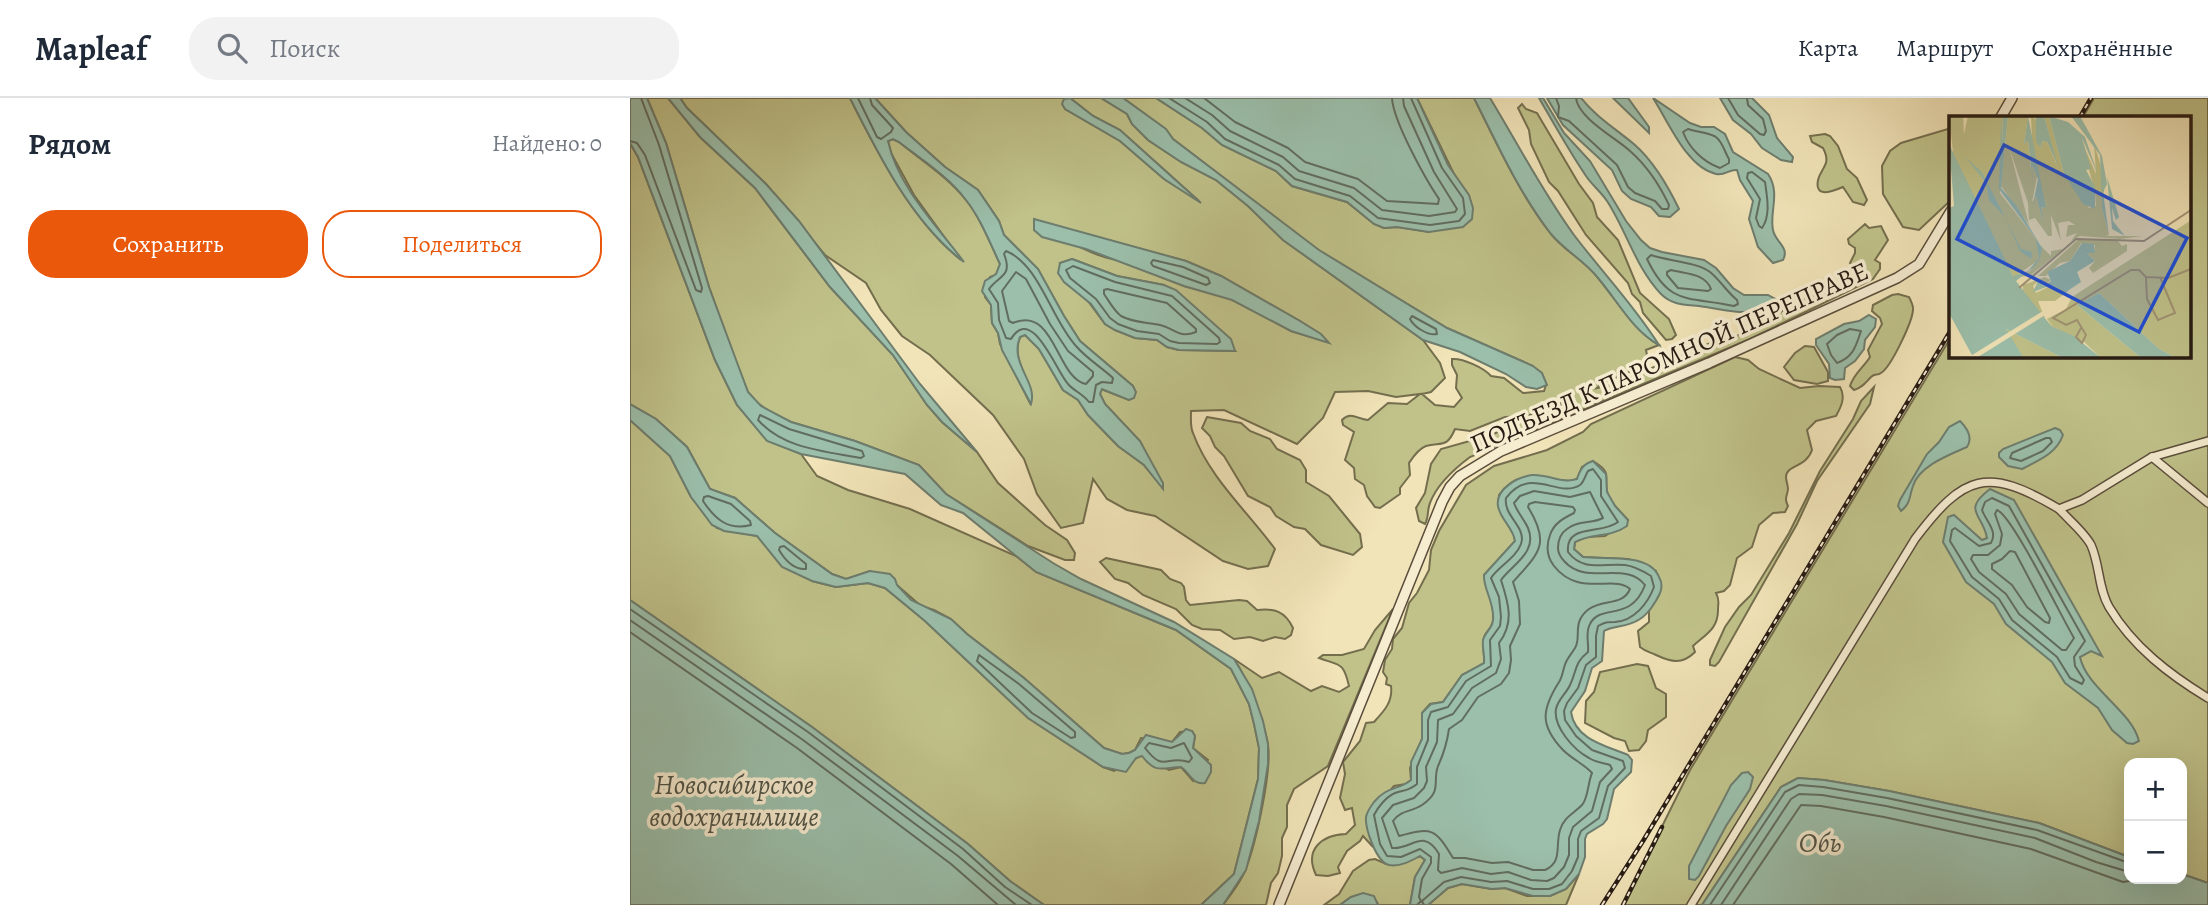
<!DOCTYPE html>
<html lang="ru">
<meta charset="utf-8">
<style>
:root{--surface:#fff;--page:#f2f2f3;--text:#1f2937;--muted:#747a83;--line:#e0e1e3;--accent:#ea580c}
body{margin:0;font-family:Alegreya,serif;background:var(--page);color:var(--text)}
.controls{position:absolute;right:21px;bottom:21px;display:grid;overflow:hidden;border-radius:14px;box-shadow:0 7px 28px #0002}
.controls button{width:63px;height:63px;display:grid;place-items:center;padding:0;border:0;border-bottom:2px solid var(--line);background:var(--surface);color:var(--text);font:35px sans-serif}
.list{margin:0;padding:0;list-style:none}
h2{display:flex;justify-content:space-between;align-items:center;height:91px;margin:0;padding:0 28px;font-size:30px}
h2 small{font-size:23px;font-weight:400;color:var(--muted)}
.actions{display:flex;gap:14px;padding:21px 28px}
.actions a{flex:1;padding:16px 0;border:2px solid var(--accent);border-radius:28px;text-align:center;font-size:24px;color:var(--accent)}
.actions .main{background:var(--accent);color:#fff}
.icon{flex:none;width:38px;height:38px;fill:none;stroke:currentColor;stroke-width:2;stroke-linecap:round;stroke-linejoin:round}
.map{position:relative;flex:none;width:1578px;height:807px;overflow:hidden}
header{display:flex;align-items:center;gap:42px;box-sizing:border-box;height:98px;padding:0 35px;background:var(--surface);border-bottom:2px solid var(--line)}
header strong{font-size:33px}
nav{display:flex;gap:38px;margin-inline-start:auto;font-size:24px}
.search{width:490px;height:63px;background:var(--page);display:flex;align-items:center;gap:18px;box-sizing:border-box;padding:0 24px;border-radius:28px;color:var(--muted);font-size:26px}
main{display:flex}
aside{flex:1;background:var(--surface)}
.map>svg:first-child{display:block}
.green{fill:#c0c28a;stroke:#746e4e;stroke-width:2;fill-rule:evenodd}
.water{fill:#9bbfab;stroke:#6d7d6e;stroke-width:2}
.lines{fill:none;stroke-linecap:round;stroke-linejoin:round}
.shore{stroke:#616d5f;stroke-width:2}
.minor-casing{stroke:#5a4d3c;stroke-width:10}
.tertiary-casing{stroke:#5a4d3c;stroke-width:12}
.minor{stroke:#f6edd1;stroke-width:7}
.tertiary{stroke:#f6edd1;stroke-width:9}
.rail-casing{stroke:#271b13;stroke-width:4.5}
.rail{stroke:#f6edd1;stroke-width:2;stroke-dasharray:5;stroke-linecap:butt}
.labels{text-anchor:middle;stroke-width:7;stroke-linejoin:round;paint-order:stroke}
.street-label{font-size:26px;fill:#271b13;stroke:#f6edd1}
.water-label{font-size:28px;font-style:italic;fill:#505448;stroke:#f6edd1}
.inset-river{fill:none;stroke:#9bbfab;stroke-width:3.5}
.inset-road{fill:none;stroke:#a09476;stroke-width:2}
.view{fill:#1d4ed8;fill-opacity:0.15;stroke:#1d4ed8;stroke-width:3.5}
.inset-edge{fill:none;stroke:#271b13;stroke-width:3.5}
</style>
<header>
<strong>Mapleaf</strong>
<div class="search"><svg class="icon" aria-label="search" viewBox="0 0 24 24"><circle cx="10" cy="10" r="6"/><path d="M15 15l6 6"/></svg>Поиск</div>
<nav><a>Карта</a><a>Маршрут</a><a>Сохранённые</a></nav>
</header>
<main>
<aside>
<h2>Рядом<small>Найдено: 0</small></h2>
<ul class="list">
</ul>
<div class="actions"><a class="main">Сохранить</a><a>Поделиться</a></div>
</aside>
<div class="map">
<svg width="1578" height="807" viewBox="0 0 1578 807">
<rect width="100%" height="100%" fill="#f1e4b8"/>
<filter id="stains"><feTurbulence type="fractalNoise" baseFrequency=".00286" numOctaves="4"/><feColorMatrix values="0 0 0 0 .2 0 0 0 0 .09 0 0 0 0 .02 0 0 0 .5 -.17"/></filter>
<radialGradient id="worn" r=".72"><stop offset=".6" stop-color="#630" stop-opacity="0"/><stop offset="1" stop-color="#630" stop-opacity=".3"/></radialGradient>
<g class="green">
<path d="M17,0H38L70,39L125,90L200,189L263,257L297,307L312,324L347,354L368,385L415,427L437,442L445,455L444,462H435L398,448L316,396L289,367L225,343L161,324L142,315L126,304L118,294L101,251L79,189L36,45Z"/>
<path d="M50,0H220C248,56 282,123 331,162L284,97L261,55L258,43L263,41L269,44C291,62 318,79 336,102C351,121 360,145 370,166L366,177L360,179L355,199L361,207L362,225L368,235L370,246L400,305C404,282 380,263 390,239L395,237L409,251L433,292L448,302L458,317L488,348L514,367L533,390L510,343L475,306L470,296L471,291L499,302L503,288L450,243L434,218L408,171L374,137L369,123L348,92L315,69L276,34L245,0H437L434,1L435,11L490,43L534,81L569,103L490,32L463,18L440,0H471L497,16L502,26L518,42L551,64L586,82L618,108L653,142L793,242L810,265L815,280L801,294L792,296L805,307L824,309L832,300L826,290L827,277L822,267V261C833,260 854,270 861,278L874,280L893,295L914,293L916,287L903,268L817,230L688,152L543,41L535,31L493,0H526L572,30L592,47L646,73L662,88L717,104L744,126L754,130L767,129L799,134L825,78L787,0H844C867,46 889,95 921,136C935,153 955,163 968,180C987,202 1003,233 1029,247L1016,252L1017,257C1002,282 983,275 967,290L982,287L1090,241L1107,238L1178,199L1195,196L1222,180L1225,176L1220,165L1225,155V150L1219,146L1218,141L1235,126L1239,130L1251,128L1258,142L1245,162L1250,165V171L1243,181L1120,241L840,359C824,371 807,386 800,405C797,412 799,419 795,426L789,423L786,410L795,395L801,366L811,351L861,337L888,325L907,321L935,305L920,306L898,318L875,319L840,333L825,331C817,350 812,344 796,348C788,351 783,359 779,365L780,377L770,390V396L750,410L745,409L737,398L734,387L725,381L724,370L715,362L724,334L713,327L712,322C721,313 727,321 738,322L758,305L777,306L790,296L766,299L738,293L705,294L693,320L667,346L594,312L561,313C561,320 560,329 563,335C579,379 617,413 645,451L638,468L618,471L593,463L525,418L497,412L477,401L463,381L453,425L431,430L407,396L394,361L363,317L300,257L272,238L251,212L236,185L195,157L136,86L57,10ZM404,122L556,163L591,178L670,223L690,236L698,244L661,233L602,201L554,188L488,162C458,158 430,137 404,122ZM442,161L487,178L534,187L605,253L549,252L537,249L527,242L505,240L485,232L475,226L430,165Z"/>
<path d="M1464,0H1578V785L1552,776V665H1499V759L1409,725L1259,693L1194,682L1168,680L1151,689L1072,807H993L1060,672L1321,239V257H1559V19H1453Z"/>
<path d="M892,6L896,11L907,15L949,86L963,105L967,119L988,142L1010,195L1039,221L1046,237L1042,241L1036,242L1013,215L1010,204L1002,196L998,185L956,137L928,93L919,84L901,46L899,32L888,10Z"/>
<path d="M1321,30V102L1289,132L1273,129L1253,96L1252,68L1260,53L1271,45Z"/>
<path d="M1195,36L1200,38L1208,48L1217,71L1227,80L1237,102L1234,107L1223,104L1213,89C1206,92 1184,102 1188,82C1191,69 1202,67 1193,50L1182,44L1180,38Z"/>
<path d="M0,45L8,59L85,262L107,307L137,342L171,356L187,378L218,392L280,411L386,458L406,474L546,532L601,571L619,606L624,626L629,650L628,681L604,776L571,807H414L380,783L338,746L182,629L0,502V322L40,358L61,399L87,430L127,438L182,483L206,489L238,485L255,490L295,523L398,620L473,669L484,673L512,657L539,672L551,669L563,683L578,662L563,650L565,638L562,633L550,634L542,644L511,640L505,652L499,655L492,656L474,650L394,580L337,536L321,521L304,512L291,508L267,487L240,473L216,481L202,476L145,435L105,400L80,391L57,349L26,321L0,306Z"/>
<path d="M1268,196L1279,199C1280,201 1283,208 1283,210C1284,221 1261,269 1251,275C1247,278 1245,275 1241,279C1235,285 1233,289 1224,292L1220,288C1224,275 1234,269 1240,259L1238,252L1252,226L1250,220L1242,213L1243,207L1262,197Z"/>
<path d="M1175,248L1184,249L1198,274V283L1187,286L1164,282L1154,269L1165,255Z"/>
<path d="M1105,259L1118,262L1129,271L1170,290L1189,288L1210,289C1216,299 1211,309 1206,318L1186,323L1177,332L1182,352C1176,370 1156,367 1156,379C1156,383 1158,387 1158,391C1157,399 1154,400 1158,408L1155,414L1143,415L1129,427L1122,449L1107,460L1100,487L1094,493L1086,495C1090,502 1088,504 1088,512C1088,531 1076,536 1063,548L1065,554C1052,567 1041,564 1026,557C1020,554 1016,554 1010,549L1008,533L1019,524V513L1029,497L1026,473L998,461L953,459L944,451L945,444L956,439L975,438L998,422C991,414 979,404 977,393C974,378 983,375 963,363L952,369L947,381L941,383C912,382 890,368 869,397L871,416L884,437L885,443L854,477C856,493 865,506 863,522C863,528 858,532 855,537C851,546 855,556 854,566L832,577L813,604L800,606L792,615V641L780,670L781,682L776,686L764,688L736,721L743,749L733,738L730,743L717,753L708,769L710,775L698,778L686,777C674,752 691,737 716,736L725,727L722,710L715,712L710,700L715,676L713,664L730,643L736,625L744,624C754,613 763,604 761,588L756,586L757,580L753,574L755,562L762,551L763,541L772,530L779,505L787,495L799,472L801,452L809,433L836,387L864,368L917,352L953,334L961,326Z"/>
<path d="M1244,289L1240,306L1187,383L1167,426L1089,564L1085,568L1080,567V562L1095,529L1109,509L1121,497L1159,435L1190,373L1223,321L1231,303Z"/>
<path d="M577,319L611,325L620,333L640,341L647,351L670,362L676,372V384L699,398L730,436L732,449L723,457L691,447L675,431L664,429L646,418L640,409L618,398L594,358L585,349L580,338L572,330Z"/>
<path d="M476,460L531,472L540,481L551,485L554,489L556,502L560,507L609,502L617,503L627,512C644,510 655,513 663,530L661,537L655,541L645,539L633,543L620,539L604,541L590,532L572,531L562,527L546,511L513,497L498,485L485,481L470,464Z"/>
<path d="M763,511L698,668L664,691L657,707V729L652,740V758L648,775L641,785L636,807H593C601,796 612,783 616,770C626,745 642,672 638,647C635,626 616,578 604,561L632,580L649,574L681,593L692,588L709,594L719,588C713,563 710,568 689,560L693,557H712L734,551L745,532Z"/>
<path d="M1007,566L1018,568L1026,590L1036,596V619L1018,632L1016,643L1009,652L999,653L995,643L984,640L955,625L956,603L964,594L970,574Z"/>
<path d="M790,758L795,762L785,779L780,807H748L747,804L721,799L710,807H694L709,796L723,773L739,762L745,761L756,766Z"/>
<path d="M949,776L936,807H798L818,790L832,786L862,791L875,790L897,798H920L936,791Z"/>
</g>
<g class="water">
<path d="M0,0H17L36,45L79,189L118,294L131,308L161,324L225,343L289,367L316,396L423,465L451,481L544,524L604,561L622,591L633,623L638,646V666L629,723L616,772L593,807H571L604,776L628,681L629,650L624,626L619,606L601,571L546,532L406,474L333,415L311,407L275,376L171,356L137,343L107,307L85,262L8,59L0,45Z"/>
<path d="M38,0H50L57,10L136,86L169,123L290,286L347,354L312,324L297,307L263,257L200,189L125,90L70,39Z"/>
<path d="M220,0H245L276,34L315,69L348,92L369,123L374,137L408,171L434,218L450,243L503,288L506,294L504,300L499,302L472,291L470,296L475,306L510,343L533,385V391L514,367L488,348L458,317L448,302L433,292L409,251L395,237L390,239C379,266 408,284 401,306L372,252L368,235L362,225L361,207L352,193L355,183L366,176L370,166C360,145 351,121 336,102C319,79 291,61 269,44L263,41L258,43C268,89 307,128 334,164C282,124 249,58 220,0Z"/>
<path d="M440,0L463,18L490,32L571,105L534,81L490,43L435,11L432,6L434,1Z"/>
<path d="M471,0H493L536,31L543,41L689,152L817,230L903,268L912,275L917,287L907,291L896,289L876,276L830,254L793,242L653,142L618,108L586,82L551,64L518,42L502,26L497,16Z"/>
<path d="M526,0H787L818,67L839,97L843,110L842,121L833,129L799,134L767,129L754,130L744,126L717,104L662,88L646,73L592,47L572,30Z"/>
<path d="M844,0H860C888,46 912,93 944,137C972,174 1004,207 1029,247C1003,233 987,202 968,180C955,163 935,153 921,136C889,95 867,45 844,0Z"/>
<path d="M909,0H913L934,35L960,63L996,123L1011,142L1020,150L1032,154L1074,162L1086,170L1103,190L1114,197H1138L1147,202C1126,221 1101,213 1076,209C1059,206 1044,209 1031,196C1006,170 996,132 977,103C971,94 962,87 956,78C939,53 924,26 909,0Z"/>
<path d="M917,0H951C966,19 986,31 1005,47C1024,64 1038,88 1049,111L1040,119L1029,118L1021,109L1001,101L992,93L982,72L933,27Z"/>
<path d="M983,0H998L1019,29V35Z"/>
<path d="M1023,0L1060,25L1071,29H1084L1095,36L1103,54L1138,76C1151,95 1139,115 1143,132C1145,144 1160,149 1153,162L1143,165L1128,149L1119,121L1123,103L1110,82L1107,72C1099,71 1095,78 1086,76C1057,70 1038,23 1023,0Z"/>
<path d="M1090,0H1122L1139,17L1147,40L1163,59L1162,64L1151,62L1132,50L1121,36L1103,22Z"/>
<path d="M404,121L556,163L591,178L670,223L691,236L699,245L661,233L602,202L554,188L456,151L412,139L404,132Z"/>
<path d="M442,161L487,178L534,187L546,192L601,241L605,253L549,252L537,249L527,242L505,240L485,232L475,226L461,206L434,184L428,175L430,165Z"/>
<path d="M1239,217L1246,221L1245,229L1235,242L1234,251L1225,263L1215,270L1214,281L1205,282L1200,280L1199,266L1186,247V241L1214,226L1229,223Z"/>
<path d="M0,306L26,321L57,349L80,391L105,400L145,435L202,476L216,481L240,473L260,476L265,481L267,487L281,502L321,521L337,536L394,580L474,650L492,656L499,655L505,652L516,637L542,644L556,631L562,633L565,638L563,650L581,667V674L575,685C562,687 561,676 551,669C531,670 526,676 512,658L506,660L496,674L473,669L398,620L295,523L255,490L238,485L206,489L182,483L152,469L127,438L94,433L82,427L61,399L40,358L0,322Z"/>
<path d="M1330,323C1337,330 1343,340 1337,349C1319,357 1289,368 1283,388C1279,399 1281,405 1271,413L1268,408L1270,402L1297,356L1309,344L1319,329Z"/>
<path d="M1425,330L1430,332L1433,337C1426,356 1409,362 1392,371L1378,368L1369,359V355L1373,351Z"/>
<path d="M963,363L976,376L977,394L985,408L998,422L997,428C980,440 961,435 945,444L944,451L953,459C974,462 1019,454 1029,479C1032,484 1032,490 1030,495C1026,504 1018,516 1010,521C997,530 984,527 974,533L972,563L962,570L955,593L941,614C945,642 977,648 998,657L1002,662L1001,674L984,691L977,721L973,726L957,736L955,741V759L949,776L936,791L920,798H903L875,790L862,791L832,786L818,790L798,807H780L785,779L795,762L790,758C781,763 770,769 759,767C746,764 735,730 736,719C737,714 741,708 744,704C757,688 769,692 781,682V664L792,641V615L801,606L813,604L832,577L854,565C855,558 852,550 853,542C855,534 863,530 863,522C865,505 853,491 854,477L885,443C883,429 870,421 868,408C865,391 888,379 902,377C918,376 932,386 947,381C950,372 953,366 963,363Z"/>
<path d="M1360,391L1384,402L1472,558L1461,553L1450,559C1457,591 1501,612 1509,643L1503,646L1497,645L1482,632L1468,610L1435,585L1422,564L1376,526L1364,506L1336,484L1313,444L1318,419L1324,417L1352,442L1357,440C1353,416 1331,413 1360,391Z"/>
<path d="M0,502L182,629L338,746L380,783L414,807H0Z"/>
<path d="M1118,674L1123,679L1120,691L1096,728L1069,778L1065,782L1059,781V768L1101,687L1112,675Z"/>
<path d="M1168,680L1194,682L1259,693L1409,725L1499,759V781H1552V776L1578,785V807H1072L1151,689Z"/>
<path d="M733,795L744,798L748,807H710L721,799Z"/>
</g>
<g class="lines">
<g class="shore">
<path d="M228,0L247,39L251,41L261,34L263,30L242,7L240,0"/>
<path d="M539,0L577,24L595,41L649,67L665,81L720,98L748,120L800,127L829,123L835,116L833,100L812,70L781,0"/>
<path d="M555,0L582,17L600,33L653,59L669,73L724,90L752,112L799,118L825,114L827,111L804,74L774,8L773,0"/>
<path d="M574,0L605,24L658,50L675,64L728,81L757,103L808,106L809,101C796,82 763,23 762,0"/>
<path d="M926,0L929,8L928,19L939,23L987,67L998,89L1005,95L1025,103L1032,111H1038L1039,107C1030,88 1016,67 1000,53C986,40 948,20 946,0"/>
<path d="M1098,0L1108,17L1130,36L1134,37L1136,33L1133,21L1118,7L1117,0"/>
<path d="M1058,31C1066,34 1083,35 1087,40C1093,45 1095,55 1099,61V65L1090,70C1073,64 1059,50 1053,34Z"/>
<path d="M0,43L7,45L15,57L66,192L71,194L72,190L29,47L11,0"/>
<path d="M1122,74L1135,84C1137,99 1141,117 1132,130L1129,128L1126,120L1130,101L1117,80L1118,75Z"/>
<path d="M376,153C410,167 421,221 446,248C456,260 471,269 483,280L482,285L472,284L466,287L463,304H459C453,296 444,293 438,286C426,273 402,206 381,241L376,240L369,222L368,205L359,191C369,177 383,179 374,156Z"/>
<path d="M1021,157C1038,163 1067,164 1080,174C1090,182 1097,194 1107,202L1108,206L1104,208C1059,198 1040,209 1017,161Z"/>
<path d="M523,162L553,169L578,180L580,185L576,187L523,168L521,165Z"/>
<path d="M443,168L485,184L542,198L589,240L590,244L587,246L549,245L540,243L529,236L507,233L488,226L480,220L466,201L440,180L436,172Z"/>
<path d="M1041,172C1056,176 1075,175 1081,191L1078,193L1048,190L1037,177V174Z"/>
<path d="M386,174L396,181L420,226L438,253L463,274V278L456,286C426,280 425,207 383,225L379,223L372,193Z"/>
<path d="M477,191L537,205L566,231V234C549,241 544,230 530,227C516,224 504,225 491,218C484,213 479,203 474,196V192Z"/>
<path d="M782,218L806,231L807,236C798,238 784,229 780,221Z"/>
<path d="M1220,231L1231,233C1226,247 1224,259 1207,265L1201,257L1197,246L1207,237Z"/>
<path d="M130,317L159,331L232,353L234,358L231,360C194,353 154,351 128,322Z"/>
<path d="M1416,340H1420L1422,344L1413,353L1391,363L1380,360L1382,355Z"/>
<path d="M904,393L940,399L960,394L973,420C962,426 948,422 937,431C931,435 928,442 928,450C928,456 931,460 935,464C957,488 996,462 1015,487C1001,525 970,505 960,526C955,535 959,544 958,554C944,565 947,573 940,587C936,596 928,601 926,611C923,629 944,652 959,660C965,664 973,665 980,667L982,671L970,684L962,713L943,729L939,740V757L934,769L924,780L917,783L901,782L878,774L861,776L832,770L811,775L808,772L809,756C793,729 782,752 762,750L752,720L763,707L784,700L794,690L797,683L796,669L807,644L808,622L823,616L842,590L866,575L871,561L869,545C885,524 878,504 871,482C883,466 908,454 898,430C894,421 887,414 884,405L890,398Z"/>
<path d="M78,398L101,406L120,423L121,427C98,433 85,421 73,403L74,399Z"/>
<path d="M1362,400L1379,408L1455,543L1444,559L1445,568L1454,582L1452,586L1440,580L1427,559L1382,522L1369,501L1342,479L1320,443L1322,432L1325,430L1349,448L1361,445C1368,433 1356,423 1352,412L1355,404Z"/>
<path d="M905,404L943,409L945,412L944,415C934,420 924,425 920,437C916,448 917,459 924,468C949,500 985,476 1000,491C993,508 973,501 959,511C941,524 952,540 945,550C942,555 939,558 936,564C933,570 933,578 929,584C912,611 909,627 933,652C942,661 955,667 962,675C958,684 958,701 952,707C943,716 934,719 930,732C925,748 933,764 915,772H903L878,764L862,765L835,760H823C805,730 802,729 769,738L763,723C771,712 781,714 792,707C813,693 802,684 808,668C814,655 817,645 819,631L832,622L848,599L871,586L879,575L881,562L880,548L890,526L889,503L883,484C909,455 921,446 898,409L899,406Z"/>
<path d="M1367,412C1382,417 1432,520 1444,540L1436,552H1432L1389,516L1376,496L1349,474L1341,461L1343,457H1358L1370,447L1372,436L1365,416Z"/>
<path d="M154,448L176,466V471C164,472 155,462 149,452L150,449Z"/>
<path d="M1380,453L1385,454L1420,520L1419,525L1415,524L1397,509L1382,487L1362,471V466L1372,461Z"/>
<path d="M0,511L178,634L333,751L375,789L402,807"/>
<path d="M0,522L173,642L328,758L386,807"/>
<path d="M0,534L167,650L321,766L368,807"/>
<path d="M349,557L389,586L445,634V639L441,640L402,615L347,563Z"/>
<path d="M554,645L562,660L559,664C536,656 535,676 515,650L519,645L541,650Z"/>
<path d="M787,807L791,803L789,799L792,781L801,765V759L790,751L771,759L757,758L750,746L744,717C748,709 756,699 765,695C774,692 779,693 787,686V669L798,642V622L801,614L818,609L836,583L861,568L860,542L870,528L871,519L869,499L861,480C869,468 886,460 891,446C897,429 873,418 876,400C901,367 928,401 950,387C954,384 955,378 958,373L963,371L971,382V398L988,424C972,437 935,425 938,454C953,474 973,465 995,467C1004,468 1013,473 1021,478L1024,489C1018,505 1004,523 985,524C977,524 975,524 968,528L966,538V559L956,567L948,590L937,605L934,613L935,622L946,638L962,652L993,663L995,670L978,688L969,720L951,733L948,741V759L942,773L932,786L919,791H903L877,783L861,784L831,779L814,784L792,803L794,807"/>
<path d="M1080,807L1155,694L1169,687L1193,689L1257,700L1407,732L1499,765"/>
<path d="M1091,807L1161,701L1169,696L1192,697L1256,708L1405,740L1466,764L1499,774"/>
<path d="M1103,807L1171,707L1191,708L1254,719L1401,751L1493,784L1511,781"/>
</g>
<defs>
<g id="minor">
<path d="M1522,359L1578,405"/>
<path d="M1429,411C1439,422 1454,434 1461,447C1470,467 1468,490 1479,509C1503,549 1540,577 1578,600"/>
<path d="M1061,807L1285,441C1334,376 1357,368 1429,411L1452,402L1522,359L1578,343"/>
</g>
<g id="tertiary">
<path d="M1371,19L1382,0"/>
<path d="M649,807L812,404L820,389L830,378L871,353L1079,265L1267,180L1289,166L1321,113"/>
</g>
</defs>
<use href="#minor" class="minor-casing"/>
<use href="#tertiary" class="tertiary-casing"/>
<use href="#minor" class="minor"/>
<use href="#tertiary" class="tertiary"/>
<defs>
<g id="rail">
<path d="M1450,19L1461,0"/>
<path d="M972,807L1013,743L1321,232"/>
<path d="M993,807L1032,729"/>
</g>
</defs>
<use href="#rail" class="rail-casing"/>
<use href="#rail" class="rail"/>
</g>
<g class="labels">
<g class="street-label">
<text transform="translate(1039 259) rotate(-24)" y="9">ПОДЪЕЗД К ПАРОМНОЙ ПЕРЕПРАВЕ</text>
</g>
<g class="water-label">
<text x="104" y="696">Новосибирское<tspan x="104" dy="32">водохранилище</tspan></text>
<text x="1190" y="754">Обь</text>
</g>
</g>
<g transform="translate(1319 18)">
<rect width="242" height="242" fill="#f1e4b8"/>
<path d="M0,0H14L15,18L19,0H54L51,77L87,123L91,131L88,145L92,130L102,140V135L114,133L81,160L68,161L81,155L87,146L65,161L53,142L5,45ZM59,0H79L75,28L79,25L82,55L83,50L88,61L83,86L87,80L93,102L92,91L97,92L90,61L84,43L82,0L88,4L87,26L92,32L93,25L98,26L108,49L95,0H100L115,58L140,92L147,90L146,76L132,24L147,58L145,27L156,65L153,93L160,119L156,120H193L171,123L131,120L122,125L128,117L117,121L119,109H126L120,105L109,107L112,125L102,99L103,120H99L86,102L80,104L79,87L60,31L80,109L52,70ZM241,105V241H225L209,232L150,177L129,190L191,241H151L135,226L102,210L74,177V169L96,161L102,164L94,170L89,165L84,170L87,177L103,169L119,175L106,185H89L96,203L104,210L98,203L117,193L123,181ZM130,123L168,124L173,130L178,128V135L144,157L140,152L146,145L138,137H146V129L132,127L121,145L111,147L97,160H89ZM56,214H59L112,241H74Z" fill="#c0c28a"/>
<path d="M52,0L53,25L54,0H59L52,72L67,89L93,132L91,142L86,150L67,165L102,210L125,220L151,241H112L57,213L74,241H24L0,197V92L5,90L0,28L64,160L79,155L90,142L87,123L50,73ZM79,0L97,92L92,91L94,106L87,80L84,88L89,63L83,50L84,68L79,25L75,28ZM87,0H95L109,50L98,26L93,25L92,32L87,26ZM100,0L119,6L136,21L149,59L133,22L142,53L137,54L146,71V93L134,88L115,58ZM122,0H131L153,40L158,68L154,76L160,119L153,93L151,39ZM16,41L33,56L72,133L83,136L82,143L71,135L56,101L40,84L37,67ZM158,61L170,101L167,104L163,92L164,105L176,120L163,113ZM133,127L145,128L146,137H138L146,145L128,156L132,166L117,176L103,169L84,176L89,165L95,170L102,165L98,156L121,145ZM150,177L209,232L225,241H191L128,189Z" fill="#9bbfab"/>
<path d="M94,195L96,199L29,241H20Z" fill="#f1e4b8"/>
<path class="inset-river" d="M0,145L39,183L69,173"/>
<path class="inset-road" d="M197,161L198,183L209,204L226,197L211,161M70,172L127,123L195,125L242,94M132,212L127,221L133,227L137,219L128,204L117,209L104,202L182,154H190L197,161L219,162L242,153"/>
<path class="view" d="M55,29L238,122L190,216L8,123Z"/>
<rect width="242" height="242" class="inset-edge"/>
</g>
<rect width="100%" height="100%" filter="url(#stains)"/>
<rect width="100%" height="100%" fill="url(#worn)"/>
</svg>
<div class="controls">
<button>+</button>
<button>−</button>
</div>
</div>
</main>
